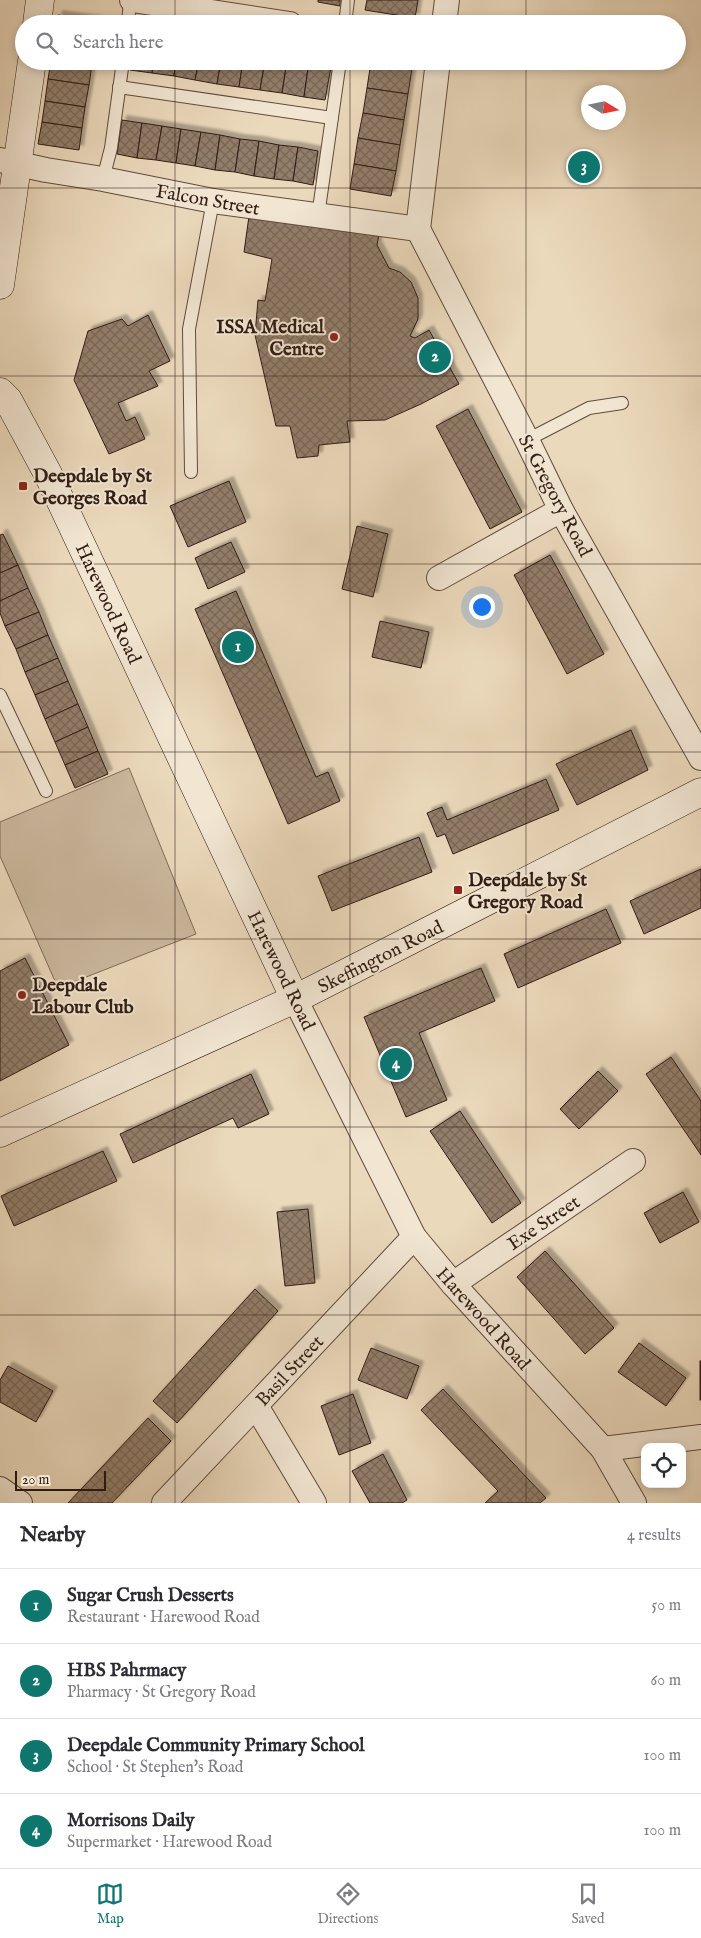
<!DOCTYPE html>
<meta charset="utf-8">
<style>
:root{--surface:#fff;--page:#f2f2f3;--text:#2b2b33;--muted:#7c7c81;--line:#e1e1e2;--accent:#0f766e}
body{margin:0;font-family:"IM FELL English",serif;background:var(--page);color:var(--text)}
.controls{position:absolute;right:15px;bottom:15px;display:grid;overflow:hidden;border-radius:10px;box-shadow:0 2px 8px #0003}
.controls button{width:45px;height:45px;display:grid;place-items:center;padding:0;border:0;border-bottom:1px solid var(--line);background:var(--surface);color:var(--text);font:25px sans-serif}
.compass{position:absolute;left:581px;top:85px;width:45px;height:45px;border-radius:50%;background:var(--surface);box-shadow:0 2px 8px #0003;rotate:100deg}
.scale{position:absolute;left:15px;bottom:12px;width:91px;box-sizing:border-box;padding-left:5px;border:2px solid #311c14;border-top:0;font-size:14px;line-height:18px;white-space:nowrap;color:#311c14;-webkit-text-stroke:4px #f2e6d3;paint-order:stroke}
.you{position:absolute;left:481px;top:606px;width:18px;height:18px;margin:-12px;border:4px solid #fff;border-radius:50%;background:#1a73e8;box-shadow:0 0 0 8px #1a73e833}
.badge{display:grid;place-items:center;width:32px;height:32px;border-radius:50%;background:var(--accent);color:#fff;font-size:16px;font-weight:700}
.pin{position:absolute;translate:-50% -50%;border:2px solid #fff;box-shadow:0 1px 5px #0006}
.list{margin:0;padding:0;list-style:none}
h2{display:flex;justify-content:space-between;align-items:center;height:65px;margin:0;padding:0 20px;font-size:21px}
h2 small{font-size:16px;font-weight:400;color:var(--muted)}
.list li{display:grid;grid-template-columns:32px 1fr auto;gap:15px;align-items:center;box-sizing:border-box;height:75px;padding:0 20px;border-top:1px solid var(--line)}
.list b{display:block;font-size:19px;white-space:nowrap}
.list p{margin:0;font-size:16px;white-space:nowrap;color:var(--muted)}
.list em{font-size:16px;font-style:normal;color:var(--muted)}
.icon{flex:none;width:28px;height:28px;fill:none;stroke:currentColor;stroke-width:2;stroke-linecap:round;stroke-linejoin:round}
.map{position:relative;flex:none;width:701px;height:1503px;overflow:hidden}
.search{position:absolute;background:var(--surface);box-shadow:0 2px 8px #0003;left:15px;right:15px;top:15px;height:55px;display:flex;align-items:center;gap:12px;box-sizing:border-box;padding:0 18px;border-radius:28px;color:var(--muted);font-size:19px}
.sheet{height:365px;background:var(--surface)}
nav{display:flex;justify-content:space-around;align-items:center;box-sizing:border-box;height:70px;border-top:1px solid var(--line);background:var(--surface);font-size:14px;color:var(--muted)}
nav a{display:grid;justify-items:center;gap:2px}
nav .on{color:var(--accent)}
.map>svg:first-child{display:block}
.pitch{fill:#cbb99f;stroke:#7e6a5a}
.building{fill:url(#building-cross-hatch);stroke:#311c14;filter:url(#shadow)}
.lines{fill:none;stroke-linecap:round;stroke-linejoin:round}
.lane-casing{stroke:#604b3e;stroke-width:14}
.street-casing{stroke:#604b3e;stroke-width:26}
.secondary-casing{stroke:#311c14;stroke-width:29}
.lane{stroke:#f2e6d3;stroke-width:12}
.street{stroke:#f2e6d3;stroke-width:24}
.secondary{stroke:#f2e6d3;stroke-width:28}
.grid{fill:none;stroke:#311c14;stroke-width:1;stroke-opacity:0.55}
.poi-dot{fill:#8f2418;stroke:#f2e6d3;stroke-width:2}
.labels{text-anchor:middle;stroke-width:4;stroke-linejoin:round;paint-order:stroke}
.street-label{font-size:19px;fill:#311c14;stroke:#f2e6d3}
.poi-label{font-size:19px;font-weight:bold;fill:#311c14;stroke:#f2e6d3;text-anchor:start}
</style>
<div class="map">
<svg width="701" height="1503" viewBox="0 0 701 1503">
<defs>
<pattern id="building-cross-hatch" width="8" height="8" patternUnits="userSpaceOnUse" patternTransform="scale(1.25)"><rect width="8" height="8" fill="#927e6b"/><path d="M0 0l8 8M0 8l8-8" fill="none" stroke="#786657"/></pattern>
<filter id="shadow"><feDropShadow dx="4.5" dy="-4.5" stdDeviation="1" flood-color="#0004"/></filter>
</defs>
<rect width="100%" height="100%" fill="#ebd9bc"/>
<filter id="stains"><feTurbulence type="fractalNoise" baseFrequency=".004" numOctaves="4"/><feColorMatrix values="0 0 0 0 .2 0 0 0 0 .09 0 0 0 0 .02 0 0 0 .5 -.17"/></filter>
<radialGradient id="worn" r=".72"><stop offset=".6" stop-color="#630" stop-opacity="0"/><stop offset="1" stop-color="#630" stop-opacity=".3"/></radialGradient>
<path class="pitch" d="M129,768L196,934L58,988L0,856V822Z"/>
<g class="building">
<path d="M318,0H340V6L318,2Z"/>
<path d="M367,0H418L415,18L365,10Z"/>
<path d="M58,15L99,21L98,24H57Z"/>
<path d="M51,61H74L92,64L89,85L48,79Z"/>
<path d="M132,61H154L152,73L130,70Z"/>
<path d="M154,61H176L174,76L152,73Z"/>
<path d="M176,61H199L195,80L174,76Z"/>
<path d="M199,61H221L217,84L195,80Z"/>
<path d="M221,61H243L239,87L217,84Z"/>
<path d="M243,61H265L260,90L239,87Z"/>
<path d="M265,61H287L282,93L260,90Z"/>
<path d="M287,61H309L304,97L282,93Z"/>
<path d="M309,61H332L325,100L304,97Z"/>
<path d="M371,62L412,69L408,94L367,88Z"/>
<path d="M48,79L89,85L85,107L45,101Z"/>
<path d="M367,88L408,94L404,120L363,113Z"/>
<path d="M45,101L85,107L82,128L42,122Z"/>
<path d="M363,113L404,120L400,145L358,138Z"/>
<path d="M122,120L142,123L137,158L117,154Z"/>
<path d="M42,122L82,128L79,150L38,144Z"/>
<path d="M142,123L162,126L156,160L137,158Z"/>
<path d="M162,126L181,129L176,163L156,160Z"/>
<path d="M181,129L201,132L195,166L176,163Z"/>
<path d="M201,132L220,135L215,170L195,166Z"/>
<path d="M220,135L240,139L235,172L215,170Z"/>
<path d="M358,138L400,145L396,171L354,164Z"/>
<path d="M240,139L259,141L254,176L235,172Z"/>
<path d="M259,141L279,145L274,179L254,176Z"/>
<path d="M279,145L298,147L293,181L274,179Z"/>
<path d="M298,147L318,151L313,185L293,181Z"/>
<path d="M354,164L396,171L391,196L350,189Z"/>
<path d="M249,216L379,234L377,245L389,268L400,272L411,282L418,298V319L410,336L415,338L429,330L459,384L421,404L385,420L347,421L350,442L319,445L318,456L297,458L290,426H276L255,335L258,300L265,301L272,259L244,252Z"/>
<path d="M148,315L170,361L149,371L158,386L118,403L126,421L135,417L145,439L109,454L74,380L88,331L122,319L128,326Z"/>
<path d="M468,409L522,512L490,529L436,426Z"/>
<path d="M229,481L246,522L188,547L170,506Z"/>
<path d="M357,526L388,534L373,597L342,589Z"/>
<path d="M3,534L18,565L0,573V535Z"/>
<path d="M231,542L245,572L208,589L195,558Z"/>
<path d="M550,555L604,654L567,674L514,575Z"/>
<path d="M18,565L28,588L0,601V573Z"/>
<path d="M28,588L39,612L5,626L0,613V601Z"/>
<path d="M236,591L316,777L328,772L340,801L288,824L195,609Z"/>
<path d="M39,612L48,635L16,649L5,626Z"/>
<path d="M380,621L429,632L421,668L372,657Z"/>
<path d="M48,635L58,658L25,672L16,649Z"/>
<path d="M58,658L68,681L35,695L25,672Z"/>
<path d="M68,681L78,704L45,719L35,695Z"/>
<path d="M78,704L88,727L55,742L45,719Z"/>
<path d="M88,727L98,751L65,765L55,742Z"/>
<path d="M631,730L648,770L577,805L556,764Z"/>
<path d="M98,751L108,774L75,788L65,765Z"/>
<path d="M546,779L559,810L453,854L445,834L437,837L427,813L442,807L447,820Z"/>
<path d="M419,837L432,872L332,911L318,876Z"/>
<path d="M701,869V908L644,934L630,901Z"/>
<path d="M606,909L621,943L518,988L504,954Z"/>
<path d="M25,958L69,1045L0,1081V971Z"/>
<path d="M481,968L495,1001L419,1033L447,1100L406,1117L364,1017Z"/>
<path d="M671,1057L701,1101V1155L646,1074Z"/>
<path d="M598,1071L618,1091L579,1129L560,1109Z"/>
<path d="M251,1074L269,1114L238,1128L233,1118L133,1163L120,1134Z"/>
<path d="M460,1111L521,1203L492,1223L430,1131Z"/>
<path d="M103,1151L117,1181L14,1226L1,1196Z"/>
<path d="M683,1192L699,1222L660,1243L644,1213Z"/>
<path d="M308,1209L315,1283L285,1286L277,1212Z"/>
<path d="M545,1251L614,1328L585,1354L517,1277Z"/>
<path d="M255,1289L278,1311L177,1423L153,1401Z"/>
<path d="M639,1343L686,1378L666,1406L618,1372Z"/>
<path d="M371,1348L419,1366L407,1399L358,1380Z"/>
<rect x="700" y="1361" width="1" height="39"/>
<path d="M8,1366L53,1391L36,1422L0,1402V1380Z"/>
<path d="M443,1389L546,1498L540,1503H485L498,1491L421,1410Z"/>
<path d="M353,1394L371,1443L339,1455L321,1406Z"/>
<path d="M148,1418L171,1441L112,1503H68Z"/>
<path d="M383,1454L407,1500L402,1503H370L352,1471Z"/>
</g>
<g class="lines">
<defs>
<g id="lane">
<path d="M128,24L130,0"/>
<path d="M345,24L348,0"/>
<path d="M119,87L332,118"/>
<path d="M103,179L111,148L123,61"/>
<path d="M318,216L340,61"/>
<path d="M527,440L589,408L622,403"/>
<path d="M191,472L189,329L213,201"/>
<path d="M0,695L46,791"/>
</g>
<g id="street">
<path d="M132,0L290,24"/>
<path d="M444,24L447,0"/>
<path d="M0,160L46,170L103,179L213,201L418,229"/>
<path d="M418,229L527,440L561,510L701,758"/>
<path d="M418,229L438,61"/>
<path d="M439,578L561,510"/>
<path d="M295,999L414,1237L453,1284L603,1449L634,1503"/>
<path d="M453,1284L633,1161"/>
<path d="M256,1406L314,1503"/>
<path d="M603,1449L701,1437"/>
<path d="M0,1489L20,1503"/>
<path d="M164,1503L414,1237"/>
</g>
<g id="secondary">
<path d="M37,24L40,0"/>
<path d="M0,285L32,61"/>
<path d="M0,392L8,400L48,474L295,999"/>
<path d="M0,1133L295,999L701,792"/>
</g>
</defs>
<use href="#lane" class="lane-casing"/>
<use href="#street" class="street-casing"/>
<use href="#secondary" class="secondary-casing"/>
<use href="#lane" class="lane"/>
<use href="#street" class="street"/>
<use href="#secondary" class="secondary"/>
</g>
<path class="grid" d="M175,0V24M350,0V24M526,0V24M175,61V1503M350,61V1503M526,61V1503M0,188H701M0,376H701M0,564H701M0,752H701M0,939H701M0,1127H701M0,1315H701"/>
<g class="poi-dot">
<circle cx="334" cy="337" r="5"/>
<rect x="18" y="481" width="10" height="10" rx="2.5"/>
<rect x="453" y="885" width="10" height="10" rx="2.5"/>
<circle cx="22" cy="995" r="5"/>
</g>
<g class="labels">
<g class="street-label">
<text transform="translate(208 199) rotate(10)" y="7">Falcon Street</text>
<text transform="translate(556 495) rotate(62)" y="7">St Gregory Road</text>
<text transform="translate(109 603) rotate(65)" y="7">Harewood Road</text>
<text transform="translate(380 956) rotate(-27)" y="7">Skeffington Road</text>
<text transform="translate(282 970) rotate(64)" y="7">Harewood Road</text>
<text transform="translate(543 1222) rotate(-34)" y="7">Exe Street</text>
<text transform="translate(484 1318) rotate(48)" y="7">Harewood Road</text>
<text transform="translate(289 1370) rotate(-47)" y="7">Basil Street</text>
</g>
<g class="poi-label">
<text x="324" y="333" text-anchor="end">ISSA Medical<tspan x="324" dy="22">Centre</tspan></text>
<text x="33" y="482">Deepdale by St<tspan x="33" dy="22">Georges Road</tspan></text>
<text x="468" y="886">Deepdale by St<tspan x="468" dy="22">Gregory Road</tspan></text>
<text x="32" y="991">Deepdale<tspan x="32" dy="22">Labour Club</tspan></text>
</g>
</g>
<rect width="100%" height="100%" filter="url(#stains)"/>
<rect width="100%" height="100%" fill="url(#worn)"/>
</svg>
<div class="controls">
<button><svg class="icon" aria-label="locate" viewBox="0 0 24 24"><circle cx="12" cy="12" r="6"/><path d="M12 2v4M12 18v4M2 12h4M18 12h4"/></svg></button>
</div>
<svg class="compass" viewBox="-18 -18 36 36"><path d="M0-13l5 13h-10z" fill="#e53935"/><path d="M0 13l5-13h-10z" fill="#7c7c81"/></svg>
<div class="scale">20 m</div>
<div class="you"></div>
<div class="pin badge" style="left:238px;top:647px">1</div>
<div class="pin badge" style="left:435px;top:357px">2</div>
<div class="pin badge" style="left:584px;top:167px">3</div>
<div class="pin badge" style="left:396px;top:1064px">4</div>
<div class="search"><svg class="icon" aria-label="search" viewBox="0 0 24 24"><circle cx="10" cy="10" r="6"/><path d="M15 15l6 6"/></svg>Search here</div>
</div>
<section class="sheet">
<h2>Nearby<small>4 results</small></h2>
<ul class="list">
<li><span class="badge">1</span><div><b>Sugar Crush Desserts</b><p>Restaurant · Harewood Road</p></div><em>50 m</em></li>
<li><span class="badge">2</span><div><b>HBS Pahrmacy</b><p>Pharmacy · St Gregory Road</p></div><em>60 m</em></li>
<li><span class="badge">3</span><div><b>Deepdale Community Primary School</b><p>School · St Stephen's Road</p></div><em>100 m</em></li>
<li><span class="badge">4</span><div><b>Morrisons Daily</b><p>Supermarket · Harewood Road</p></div><em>100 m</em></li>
</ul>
</section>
<nav>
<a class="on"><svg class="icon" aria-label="map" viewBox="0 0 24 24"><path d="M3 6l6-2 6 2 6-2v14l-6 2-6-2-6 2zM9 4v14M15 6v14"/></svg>Map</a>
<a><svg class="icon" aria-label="directions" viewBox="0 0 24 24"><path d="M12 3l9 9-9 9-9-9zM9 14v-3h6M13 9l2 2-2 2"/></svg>Directions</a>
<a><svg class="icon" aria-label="saved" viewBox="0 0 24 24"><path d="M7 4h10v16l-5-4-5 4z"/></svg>Saved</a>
</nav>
